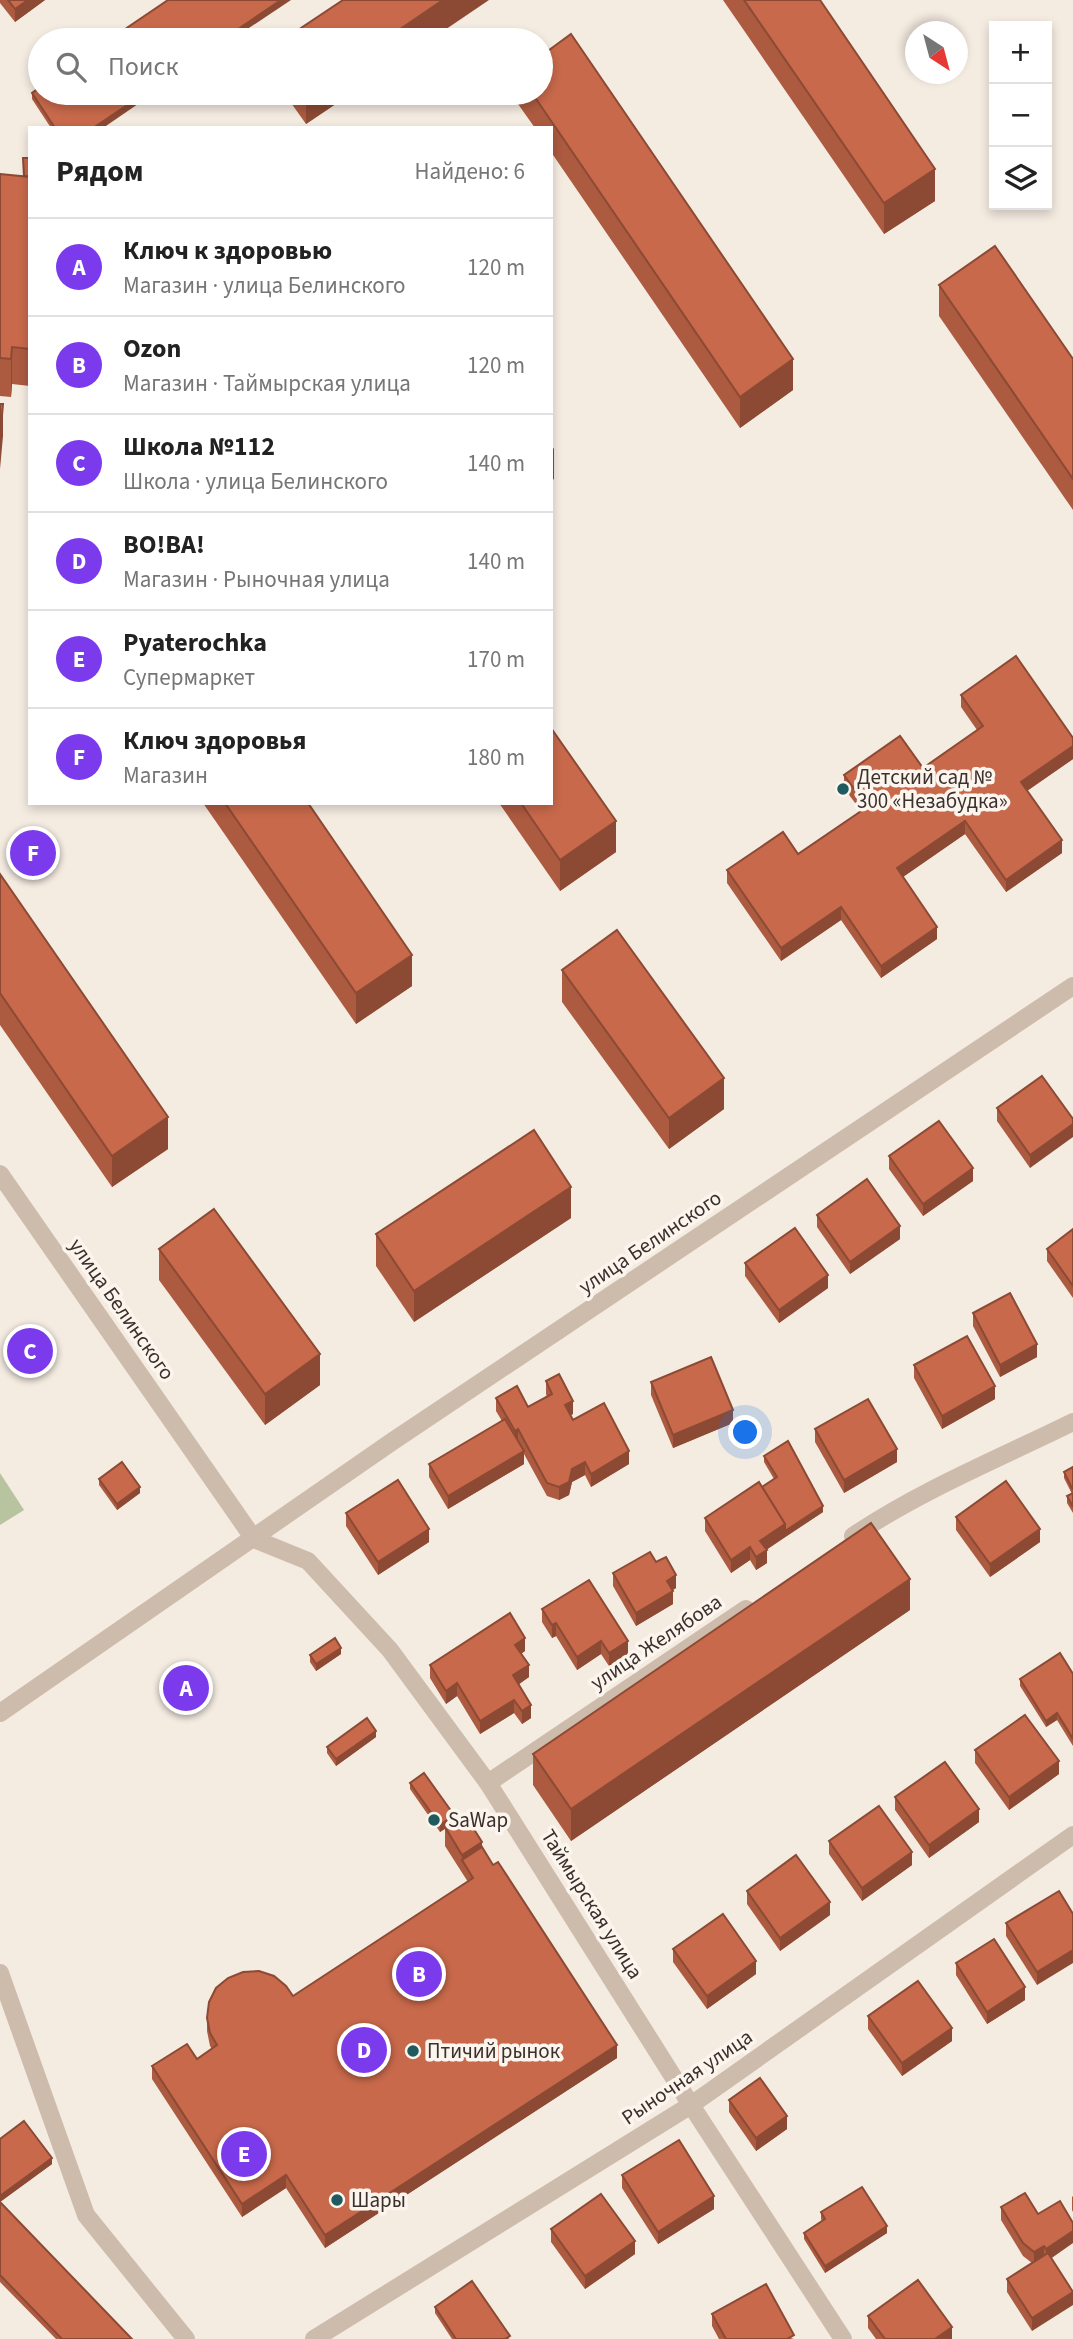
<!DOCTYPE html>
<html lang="ru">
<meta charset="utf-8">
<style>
:root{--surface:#fff;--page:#f2f2f2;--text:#222;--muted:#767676;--line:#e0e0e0;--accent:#7c3aed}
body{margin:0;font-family:"Source Sans 3",sans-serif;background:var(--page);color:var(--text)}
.controls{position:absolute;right:21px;top:21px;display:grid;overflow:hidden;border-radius:0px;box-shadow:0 4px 10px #0003}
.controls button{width:63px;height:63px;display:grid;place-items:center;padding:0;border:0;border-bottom:2px solid var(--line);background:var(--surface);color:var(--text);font:35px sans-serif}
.compass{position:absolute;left:905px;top:21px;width:63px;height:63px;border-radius:50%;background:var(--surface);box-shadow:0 4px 10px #0003;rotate:144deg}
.you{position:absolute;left:746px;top:1433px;width:24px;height:24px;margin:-18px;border:5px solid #fff;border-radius:50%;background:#1a73e8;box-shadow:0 0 0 10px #1a73e833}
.badge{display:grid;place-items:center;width:46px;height:46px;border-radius:50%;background:var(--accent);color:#fff;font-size:23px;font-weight:700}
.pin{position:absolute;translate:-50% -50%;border:4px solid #fff;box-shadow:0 2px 7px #0006}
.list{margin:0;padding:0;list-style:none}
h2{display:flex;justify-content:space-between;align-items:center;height:91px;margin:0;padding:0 28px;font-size:30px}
h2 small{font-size:23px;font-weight:400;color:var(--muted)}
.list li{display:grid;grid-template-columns:46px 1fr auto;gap:21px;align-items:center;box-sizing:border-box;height:98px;padding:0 28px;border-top:2px solid var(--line)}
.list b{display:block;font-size:26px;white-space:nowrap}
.list p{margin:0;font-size:23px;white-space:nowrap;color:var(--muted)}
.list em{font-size:23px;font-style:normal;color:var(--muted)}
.icon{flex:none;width:38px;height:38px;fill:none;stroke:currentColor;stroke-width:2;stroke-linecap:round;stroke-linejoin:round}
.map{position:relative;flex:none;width:1073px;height:2339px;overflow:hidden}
.search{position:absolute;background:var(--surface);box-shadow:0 4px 10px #0003;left:28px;top:28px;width:525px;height:77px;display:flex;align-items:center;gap:18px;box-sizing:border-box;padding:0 24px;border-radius:38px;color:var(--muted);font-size:26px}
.panel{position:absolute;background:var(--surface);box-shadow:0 4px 10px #0003;left:28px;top:126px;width:525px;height:679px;border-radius:0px}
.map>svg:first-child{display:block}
.green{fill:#b8c4a0}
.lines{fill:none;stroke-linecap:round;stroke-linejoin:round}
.minor{stroke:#cdbbac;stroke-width:18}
.wall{fill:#ac5a40}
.shaded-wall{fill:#8c4a34}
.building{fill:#c8694b;stroke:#8c4a34;stroke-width:2}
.poi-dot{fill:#1f5a5e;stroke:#fbf5ee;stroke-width:2.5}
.labels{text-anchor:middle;stroke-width:7;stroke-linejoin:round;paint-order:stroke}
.poi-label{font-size:21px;fill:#3b302b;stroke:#fbf5ee;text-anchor:start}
.street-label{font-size:21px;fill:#3b302b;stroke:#fbf5ee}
</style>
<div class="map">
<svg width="1073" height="2339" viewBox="0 0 1073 2339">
<rect width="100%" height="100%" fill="#f4ebe1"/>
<path class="green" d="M0,1473L24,1510L0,1525Z"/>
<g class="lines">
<g class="minor">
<path d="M0,1174L254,1539"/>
<path d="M853,1536C921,1490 1000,1458 1073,1422"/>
<path d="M254,1539L308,1561L390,1650L488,1783L691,2105L843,2339"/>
<path d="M0,1713L393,1441L1073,986"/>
<path d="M488,1783L746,1609"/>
<path d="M0,1973L86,2215L186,2339"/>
<path d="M314,2339L691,2105L1073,1835"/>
</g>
</g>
<g class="wall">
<path d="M0,0H45L15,22L0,3Z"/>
<path d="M723,0H820L935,201L884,234Z"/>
<path d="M32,93L103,128H51L32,99Z"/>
<path d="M284,93H352L306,124Z"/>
<path d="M518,93H541L793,390L740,428L551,152V128H535L518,104Z"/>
<path d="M30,158V386L12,384L11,397L0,396V174L24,176Z"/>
<path d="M939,285L1073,359V510L939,316Z"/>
<path d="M961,695L1073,738V759L1027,791L1062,853L1006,892L965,834L903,877L937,939L881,978L841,920L781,961L727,883V870L798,854L861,811L844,788V775L923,768L977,730L961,707Z"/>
<path d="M203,803H308L412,986L356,1024Z"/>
<path d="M499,803H551L616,852L560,891Z"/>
<path d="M0,874L168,1149L112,1187L0,1025Z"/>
<path d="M562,970L724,1109L669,1149L562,1002Z"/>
<path d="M997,1108L1073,1119L1030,1168L997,1121Z"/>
<path d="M889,1156L973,1181L923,1216L889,1169Z"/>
<path d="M817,1215L900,1239L850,1274L817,1227Z"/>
<path d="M571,1218L414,1322L376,1266V1234Z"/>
<path d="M1073,1229V1298L1047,1261V1249Z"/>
<path d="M159,1249L320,1385L265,1425L159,1280Z"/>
<path d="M745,1263L828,1288L779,1323L745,1276Z"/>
<path d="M973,1313L1037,1357L1000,1377L973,1326Z"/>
<path d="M914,1365L995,1399L942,1429L914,1378Z"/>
<path d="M546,1381L573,1414L570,1415L573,1420L629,1464L591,1487L585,1475L572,1482L569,1495L559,1500L547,1496L524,1454V1464L448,1509L429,1477V1464L502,1421L496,1411V1398L528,1407L547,1397L546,1394Z"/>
<path d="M651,1382L733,1423L673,1448L651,1395Z"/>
<path d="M815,1429L897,1462L844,1493L815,1442Z"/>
<path d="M764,1456L823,1512L766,1550L767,1563L756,1570L750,1560L731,1573L705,1531V1518L762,1487L774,1479L764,1462Z"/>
<path d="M1073,1467V1513L1067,1503V1496L1072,1494L1064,1478V1472Z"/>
<path d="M99,1479L140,1493L117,1510L99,1485Z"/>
<path d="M346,1513L429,1542L378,1575L346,1526Z"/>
<path d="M956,1517L1040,1542L990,1577L956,1530Z"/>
<path d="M656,1562L676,1588L673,1590V1604L636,1626L613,1586V1573Z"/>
<path d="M542,1609L628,1654L609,1666L601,1654L577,1670L556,1636L552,1638L542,1622Z"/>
<path d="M910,1610L571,1841L533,1785V1754Z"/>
<path d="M525,1651L521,1654L529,1677L518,1685L531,1718L522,1724L514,1713L480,1734L457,1696L446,1704L430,1678V1665Z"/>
<path d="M341,1654L316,1671L310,1662V1655Z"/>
<path d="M1073,1674V1746L1057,1720L1046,1727L1020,1686V1679Z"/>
<path d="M376,1737L336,1766L327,1753V1747Z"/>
<path d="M975,1750L1059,1774L1009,1810L975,1763Z"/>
<path d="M410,1783L454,1822L482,1847L617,2058L325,2248L286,2188L242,2217L152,2079V2066L197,2059L212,2049L210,2046L207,2031V2018L293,1996L468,1882L445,1846V1829L440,1832L410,1789Z"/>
<path d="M895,1797L979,1822L929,1858L895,1810Z"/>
<path d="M829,1841L912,1865L862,1901L829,1854Z"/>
<path d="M747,1891L830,1915L780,1951L747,1904Z"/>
<path d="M1073,1914L1037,1985L1006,1936V1923Z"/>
<path d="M673,1949L756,1974L707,2009L673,1962Z"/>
<path d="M956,1963L1025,2000L987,2024L956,1975Z"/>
<path d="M868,2016L952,2041L902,2076L868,2029Z"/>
<path d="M729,2100L787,2129L756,2151L729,2112Z"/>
<path d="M0,2139L52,2164L0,2202L132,2339H56L0,2282Z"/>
<path d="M622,2175L714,2209L658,2244L622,2188Z"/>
<path d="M1025,2193L1051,2258L1032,2331L1007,2292V2279L1032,2263L1023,2256L1001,2220V2207Z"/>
<path d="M1073,2196V2212L1072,2210V2197Z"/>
<path d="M821,2212L887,2233L825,2273L804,2239V2233L822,2221L821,2219Z"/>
<path d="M551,2229L635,2254L585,2289L551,2242Z"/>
<path d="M435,2307L510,2339H452L435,2313Z"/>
<path d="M712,2314L794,2339H719L712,2326Z"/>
<path d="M868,2316L952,2339H876L868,2328Z"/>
</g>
<g class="shaded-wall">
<path d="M28,0H45L15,22V9Z"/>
<path d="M281,0H291L231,40H222Z"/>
<path d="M443,0H489L430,40H384Z"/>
<path d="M145,93H154L103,128H93Z"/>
<path d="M306,93H352L306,124Z"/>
<path d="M935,169V201L884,234V203Z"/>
<path d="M12,347V384L11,397V359Z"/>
<path d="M793,359V390L740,428V397Z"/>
<path d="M3,404V436L0,469V438Z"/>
<path d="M554,448V479L551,481V450Z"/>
<path d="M1073,746V759L1021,795V782Z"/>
<path d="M616,821V852L560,891V860Z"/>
<path d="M965,821V834L897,881V868Z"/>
<path d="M1062,840V853L1006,892V880Z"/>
<path d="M841,907V920L781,961V948Z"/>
<path d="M937,927V939L881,978V966Z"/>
<path d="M412,955V986L356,1024V993Z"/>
<path d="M724,1078V1109L669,1149V1118Z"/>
<path d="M168,1117V1149L112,1187V1156Z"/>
<path d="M1073,1124V1137L1030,1168V1155Z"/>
<path d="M973,1168V1181L923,1216V1204Z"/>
<path d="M571,1187V1218L414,1322V1291Z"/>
<path d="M900,1226V1239L850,1274V1262Z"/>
<path d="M828,1275V1288L779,1323V1310Z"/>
<path d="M1037,1344V1357L1000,1377V1365Z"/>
<path d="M320,1354V1385L265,1425V1394Z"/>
<path d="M995,1386V1399L942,1429V1416Z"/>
<path d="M573,1401V1414L565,1418V1405Z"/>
<path d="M733,1410V1423L673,1448V1435Z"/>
<path d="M518,1429V1442L515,1444V1431Z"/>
<path d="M897,1449V1462L844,1493V1480Z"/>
<path d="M524,1451V1464L448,1509V1496Z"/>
<path d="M629,1451V1464L591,1487V1474Z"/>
<path d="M585,1462V1475L572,1482L569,1495L559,1500V1487L572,1469Z"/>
<path d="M140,1487V1493L117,1510V1504Z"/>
<path d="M823,1506V1512L785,1537V1531Z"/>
<path d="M785,1524V1537L760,1554V1541Z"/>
<path d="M429,1529V1542L378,1575V1562Z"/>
<path d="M1040,1529V1542L990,1577V1564Z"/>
<path d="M750,1547V1560L731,1573V1560Z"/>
<path d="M767,1550V1563L756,1570V1557Z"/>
<path d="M676,1575V1588L667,1593V1581Z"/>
<path d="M910,1579V1610L571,1841V1809Z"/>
<path d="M673,1591V1604L636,1626V1613Z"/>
<path d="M556,1623V1636L552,1638V1625Z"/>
<path d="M525,1638V1651L515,1658V1645Z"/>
<path d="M601,1641V1654L577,1670V1657Z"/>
<path d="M628,1641V1654L609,1666V1653Z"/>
<path d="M341,1648V1654L316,1671V1664Z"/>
<path d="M529,1665V1677L513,1688V1675Z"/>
<path d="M457,1683V1696L446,1704V1691Z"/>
<path d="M514,1700V1713L480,1734V1721Z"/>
<path d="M531,1705V1718L522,1724V1711Z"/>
<path d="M1057,1713V1720L1046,1727V1721Z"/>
<path d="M376,1731V1737L336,1766V1759Z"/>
<path d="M1059,1761V1774L1009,1810V1797Z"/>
<path d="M979,1809V1822L929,1858V1845Z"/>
<path d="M454,1815V1822L440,1832V1825Z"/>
<path d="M482,1842V1860H462V1873V1855Z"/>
<path d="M912,1852V1865L862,1901V1888Z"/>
<path d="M830,1902V1915L780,1951V1938Z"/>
<path d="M1073,1950V1963L1037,1985V1972Z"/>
<path d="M756,1961V1974L707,2009V1996Z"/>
<path d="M1025,1987V2000L987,2024V2012Z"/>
<path d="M952,2028V2041L902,2076V2063Z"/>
<path d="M617,2045V2058L325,2248V2235Z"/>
<path d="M787,2116V2129L756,2151V2138Z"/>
<path d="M52,2158V2164L0,2202V2196Z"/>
<path d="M286,2175V2188L242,2217V2204Z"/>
<path d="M714,2196V2209L658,2244V2232Z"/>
<path d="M887,2226V2233L825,2273V2266Z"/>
<path d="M1073,2231V2243L1046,2262V2249Z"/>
<path d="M635,2241V2254L585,2289V2276Z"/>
<path d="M1044,2246V2259L1034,2265V2252Z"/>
<path d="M1073,2292V2305L1032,2331V2318Z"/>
<path d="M952,2327V2339H935Z"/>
</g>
<g class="building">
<path d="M8,0H28L15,9Z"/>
<path d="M168,0H281L222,40H109Z"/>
<path d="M343,0H443L384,40H283Z"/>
<path d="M744,0H820L935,169L884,203Z"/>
<path d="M571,34L793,359L740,397L532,93H541V56Z"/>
<path d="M40,87V93H145L93,128H55L32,93Z"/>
<path d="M23,158H30V177L24,176Z"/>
<path d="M0,174L30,177V349L12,347L11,359L0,358Z"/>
<path d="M995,246L1073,359V479L939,285Z"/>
<path d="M0,404H3L0,438Z"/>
<path d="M1016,656L1073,738V746L1021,782L1062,840L1006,880L965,821L897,868L937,927L881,966L841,907L781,948L727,870L783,832L798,854L867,807L844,775L900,736L923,768L983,726L961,695Z"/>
<path d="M551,728L616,821L560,860L521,803H551Z"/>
<path d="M225,803H308L412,955L356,993Z"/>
<path d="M0,874L168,1117L112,1156L0,993Z"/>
<path d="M617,930L724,1078L669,1118L562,970Z"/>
<path d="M1042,1076L1073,1119V1124L1030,1155L997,1108Z"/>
<path d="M939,1121L973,1168L923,1204L889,1156Z"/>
<path d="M534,1130L571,1187L414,1291L376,1234Z"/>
<path d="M867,1179L900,1226L850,1262L817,1215Z"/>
<path d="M214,1209L320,1354L265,1394L159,1249Z"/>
<path d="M795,1228L828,1275L779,1310L745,1263Z"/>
<path d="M1073,1229V1286L1047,1249Z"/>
<path d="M1010,1293L1037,1344L1000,1365L973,1313Z"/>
<path d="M967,1336L995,1386L942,1416L914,1365Z"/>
<path d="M711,1357L733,1410L673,1435L651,1382Z"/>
<path d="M559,1374L573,1401L565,1405L573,1420L604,1403L629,1451L591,1474L585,1462L572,1469L569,1482L559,1487L547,1483L518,1429L515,1431L496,1398L517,1386L528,1407L552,1394L546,1381Z"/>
<path d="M868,1399L897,1449L844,1480L815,1429Z"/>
<path d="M505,1419L524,1451L448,1496L429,1464Z"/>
<path d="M788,1441L823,1506L785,1531V1524L762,1487L777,1477L764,1456Z"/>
<path d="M122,1462L140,1487L117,1504L99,1479Z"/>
<path d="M1073,1467V1490L1064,1472Z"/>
<path d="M398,1480L429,1529L378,1562L346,1513Z"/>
<path d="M1006,1481L1040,1529L990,1564L956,1517Z"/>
<path d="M759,1482L785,1524L760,1541L767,1550L756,1557L750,1547L731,1560L705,1518Z"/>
<path d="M1073,1493V1507L1067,1496Z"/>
<path d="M871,1523L910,1579L571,1809L533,1754Z"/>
<path d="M650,1552L656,1562L666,1557L676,1575L667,1581L673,1591L636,1613L613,1573Z"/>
<path d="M589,1580L628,1641L609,1653L601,1641L577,1657L556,1623L552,1625L542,1609Z"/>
<path d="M510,1613L525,1638L515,1645L529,1665L513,1675L531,1705L522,1711L514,1700L480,1721L457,1683L446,1691L430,1665Z"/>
<path d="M335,1638L341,1648L316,1664L310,1655Z"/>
<path d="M1060,1653L1073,1674V1739L1057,1713L1046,1721L1020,1679Z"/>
<path d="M1025,1715L1059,1761L1009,1797L975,1750Z"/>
<path d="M367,1718L376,1731L336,1759L327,1747Z"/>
<path d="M945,1762L979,1809L929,1845L895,1797Z"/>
<path d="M424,1773L454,1815L440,1825L410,1783Z"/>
<path d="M879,1806L912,1852L862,1888L829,1841Z"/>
<path d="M465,1815L482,1842L462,1855L445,1827Z"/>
<path d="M482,1847L493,1865L498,1862L617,2045L325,2235L286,2175L242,2204L152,2066L187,2044L197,2059L217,2045L210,2033L207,2018L209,2002L216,1988L228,1978L243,1972L259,1971L274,1976L286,1986L293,1996L473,1878L462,1860Z"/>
<path d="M796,1855L830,1902L780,1938L747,1891Z"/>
<path d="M1059,1891L1073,1914V1950L1037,1972L1006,1923Z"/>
<path d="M723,1914L756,1961L707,1996L673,1949Z"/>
<path d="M994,1939L1025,1987L987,2012L956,1963Z"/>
<path d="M918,1981L952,2028L902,2063L868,2016Z"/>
<path d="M760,2078L787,2116L756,2138L729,2100Z"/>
<path d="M24,2121L52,2158L0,2196V2139Z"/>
<path d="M679,2140L714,2196L658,2232L622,2175Z"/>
<path d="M862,2187L887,2226L825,2266L804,2233L825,2219L821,2212Z"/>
<path d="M1025,2193L1038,2214L1060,2201L1073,2223V2231L1046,2249L1044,2246L1034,2252L1023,2243L1001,2207Z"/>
<path d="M601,2194L635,2241L585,2276L551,2229Z"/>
<path d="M0,2202L132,2339H62L0,2275Z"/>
<path d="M1048,2253L1073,2292L1032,2318L1007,2279Z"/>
<path d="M918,2280L952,2327L935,2339H885L868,2316Z"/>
<path d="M472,2281L510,2336L505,2339H456L435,2307Z"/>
<path d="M766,2284L794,2335L787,2339H726L712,2314Z"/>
</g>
<g class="poi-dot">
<circle cx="843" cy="789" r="7"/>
<circle cx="434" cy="1820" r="7"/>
<circle cx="413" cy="2051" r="7"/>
<circle cx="337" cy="2200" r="7"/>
</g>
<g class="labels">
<g class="poi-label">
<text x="857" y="784">Детский сад №<tspan x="857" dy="24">300 «Незабудка»</tspan></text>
<text x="448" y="1827">SaWap</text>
<text x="427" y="2058">Птичий рынок</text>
<text x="351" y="2207">Шары</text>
</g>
<g class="street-label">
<text transform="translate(650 1242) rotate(-34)" y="7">улица Белинского</text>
<text transform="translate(122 1309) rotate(55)" y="7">улица Белинского</text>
<text transform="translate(656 1642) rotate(-34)" y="7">улица Желябова</text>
<text transform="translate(592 1904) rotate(58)" y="7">Таймырская улица</text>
<text transform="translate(687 2077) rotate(-34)" y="7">Рыночная улица</text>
</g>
</g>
</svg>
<div class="controls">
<button>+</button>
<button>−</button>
<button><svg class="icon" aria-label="layers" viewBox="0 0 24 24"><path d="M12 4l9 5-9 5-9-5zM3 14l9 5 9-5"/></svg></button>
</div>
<svg class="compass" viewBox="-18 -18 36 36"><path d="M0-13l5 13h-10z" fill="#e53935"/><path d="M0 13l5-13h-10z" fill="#767676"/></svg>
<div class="you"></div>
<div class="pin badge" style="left:186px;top:1688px">A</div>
<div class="pin badge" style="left:419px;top:1974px">B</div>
<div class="pin badge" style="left:30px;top:1351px">C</div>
<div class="pin badge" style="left:364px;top:2050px">D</div>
<div class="pin badge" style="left:244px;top:2154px">E</div>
<div class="pin badge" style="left:33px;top:853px">F</div>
<div class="search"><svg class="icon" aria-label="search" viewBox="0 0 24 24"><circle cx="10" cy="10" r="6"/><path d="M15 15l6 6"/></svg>Поиск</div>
<section class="panel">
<h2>Рядом<small>Найдено: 6</small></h2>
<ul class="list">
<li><span class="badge">A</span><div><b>Ключ к здоровью</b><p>Магазин · улица Белинского</p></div><em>120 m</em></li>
<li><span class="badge">B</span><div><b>Ozon</b><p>Магазин · Таймырская улица</p></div><em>120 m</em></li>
<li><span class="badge">C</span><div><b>Школа №112</b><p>Школа · улица Белинского</p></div><em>140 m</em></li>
<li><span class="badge">D</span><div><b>ВО!ВА!</b><p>Магазин · Рыночная улица</p></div><em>140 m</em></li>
<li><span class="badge">E</span><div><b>Pyaterochka</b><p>Супермаркет</p></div><em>170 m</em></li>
<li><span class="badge">F</span><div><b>Ключ здоровья</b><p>Магазин</p></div><em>180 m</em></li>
</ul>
</section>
</div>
